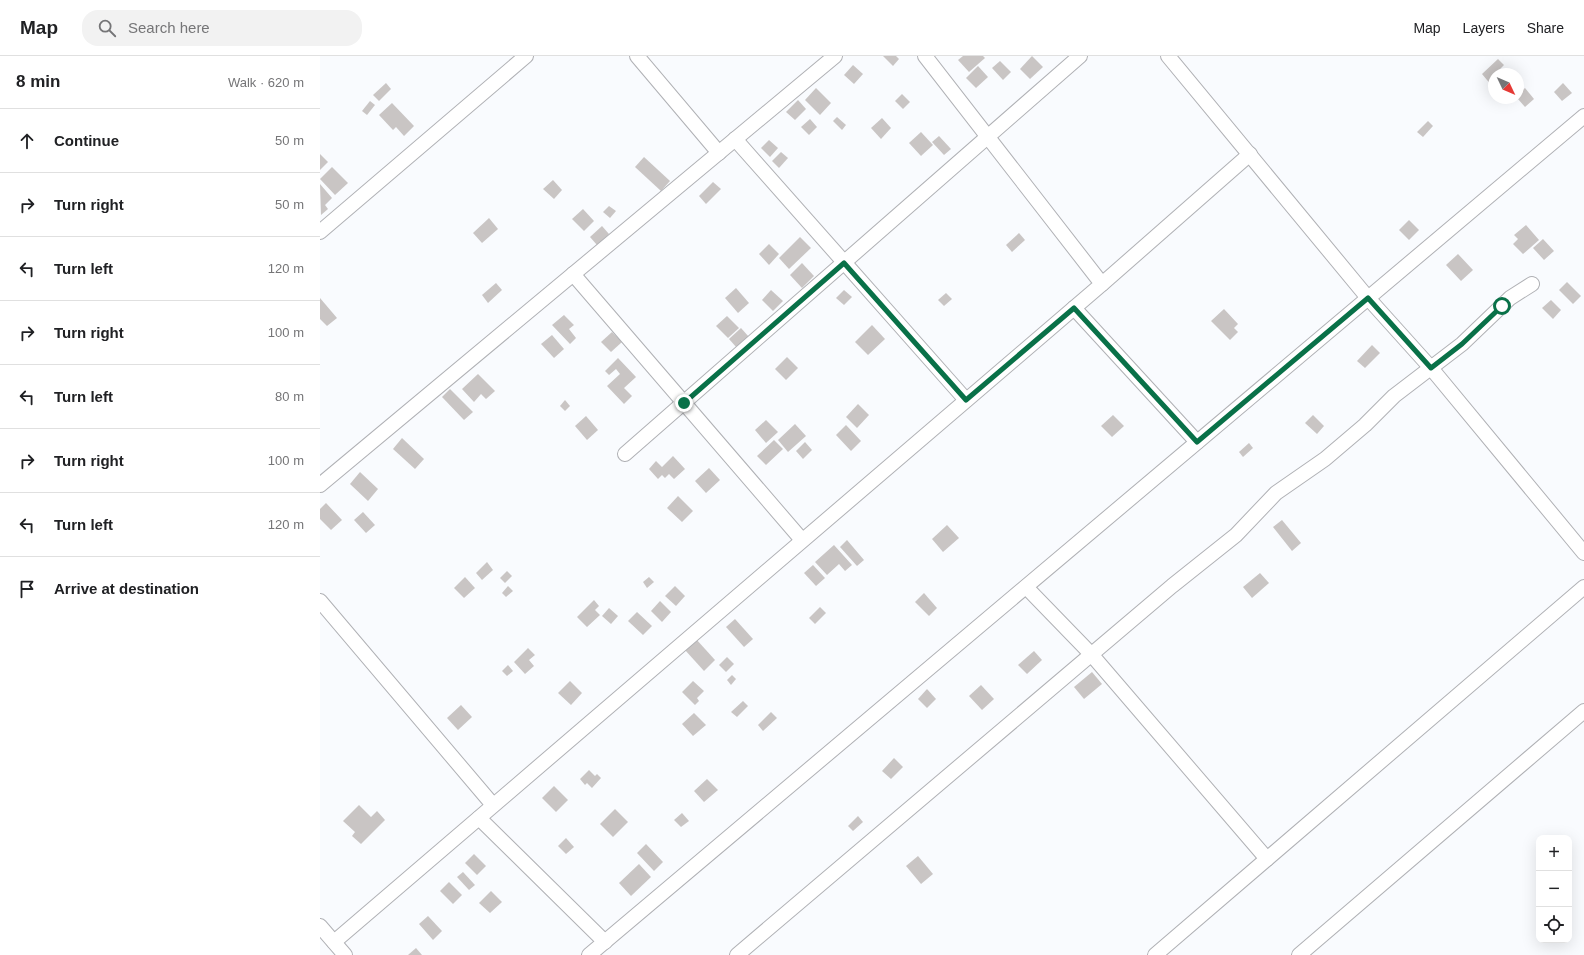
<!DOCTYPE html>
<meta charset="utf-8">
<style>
:root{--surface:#fff;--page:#f2f2f2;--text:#202124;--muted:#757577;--line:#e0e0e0}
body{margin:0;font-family:Helvetica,sans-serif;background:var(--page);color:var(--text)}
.controls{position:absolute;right:12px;bottom:12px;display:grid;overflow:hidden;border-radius:8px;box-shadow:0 4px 16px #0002}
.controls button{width:36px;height:36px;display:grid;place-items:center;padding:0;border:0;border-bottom:1px solid var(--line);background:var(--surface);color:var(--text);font:20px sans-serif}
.compass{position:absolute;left:1168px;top:12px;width:36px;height:36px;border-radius:50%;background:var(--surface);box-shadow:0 4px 16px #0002;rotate:134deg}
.stop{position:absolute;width:12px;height:12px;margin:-9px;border:3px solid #097148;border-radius:50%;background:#fff}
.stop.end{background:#097148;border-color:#fff;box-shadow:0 1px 4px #0008}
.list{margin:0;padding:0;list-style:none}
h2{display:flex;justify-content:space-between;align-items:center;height:52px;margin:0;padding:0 16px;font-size:17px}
h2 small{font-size:13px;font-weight:400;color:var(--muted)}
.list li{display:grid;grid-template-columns:26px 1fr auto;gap:12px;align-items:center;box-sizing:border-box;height:64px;padding:0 16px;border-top:1px solid var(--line)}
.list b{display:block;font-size:15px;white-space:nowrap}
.list em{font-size:13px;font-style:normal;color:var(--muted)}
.icon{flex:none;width:22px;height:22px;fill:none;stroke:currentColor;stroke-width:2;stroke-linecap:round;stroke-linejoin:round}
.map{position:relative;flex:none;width:1264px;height:899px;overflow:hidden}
header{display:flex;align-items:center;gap:24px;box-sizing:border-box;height:56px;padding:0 20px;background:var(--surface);border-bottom:1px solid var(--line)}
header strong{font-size:19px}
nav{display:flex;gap:22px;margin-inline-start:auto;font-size:14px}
.search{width:280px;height:36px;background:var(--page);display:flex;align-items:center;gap:10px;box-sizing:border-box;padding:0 14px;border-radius:16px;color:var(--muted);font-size:15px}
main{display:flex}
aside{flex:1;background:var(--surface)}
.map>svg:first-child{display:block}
.building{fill:#c9c5c4}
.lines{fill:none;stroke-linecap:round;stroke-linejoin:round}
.minor-casing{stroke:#b0b1b5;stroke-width:16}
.minor{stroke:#fff;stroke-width:14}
.route{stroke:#097148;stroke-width:5}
</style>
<header>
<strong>Map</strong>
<div class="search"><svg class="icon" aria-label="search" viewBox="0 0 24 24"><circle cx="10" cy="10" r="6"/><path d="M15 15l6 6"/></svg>Search here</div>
<nav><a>Map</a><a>Layers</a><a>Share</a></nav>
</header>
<main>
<aside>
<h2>8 min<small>Walk · 620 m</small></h2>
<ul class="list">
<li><svg class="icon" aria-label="ahead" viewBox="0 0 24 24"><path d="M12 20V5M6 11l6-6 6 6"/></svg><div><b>Continue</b></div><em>50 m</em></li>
<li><svg class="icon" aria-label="right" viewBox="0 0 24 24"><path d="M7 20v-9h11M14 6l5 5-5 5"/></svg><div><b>Turn right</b></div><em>50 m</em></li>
<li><svg class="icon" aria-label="left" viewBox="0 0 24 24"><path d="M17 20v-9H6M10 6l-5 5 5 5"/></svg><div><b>Turn left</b></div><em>120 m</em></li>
<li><svg class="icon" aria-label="right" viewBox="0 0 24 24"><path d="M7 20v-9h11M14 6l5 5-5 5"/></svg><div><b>Turn right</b></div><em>100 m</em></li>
<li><svg class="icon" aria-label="left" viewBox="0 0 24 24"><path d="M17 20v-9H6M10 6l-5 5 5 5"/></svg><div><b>Turn left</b></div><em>80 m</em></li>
<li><svg class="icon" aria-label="right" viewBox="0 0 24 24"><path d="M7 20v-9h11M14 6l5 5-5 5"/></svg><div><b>Turn right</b></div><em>100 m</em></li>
<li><svg class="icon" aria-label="left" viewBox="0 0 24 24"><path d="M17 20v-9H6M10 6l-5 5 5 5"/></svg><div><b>Turn left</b></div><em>120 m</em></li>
<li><svg class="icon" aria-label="arrive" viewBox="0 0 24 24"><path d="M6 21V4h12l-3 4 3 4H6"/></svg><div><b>Arrive at destination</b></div></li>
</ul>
</aside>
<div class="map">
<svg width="1264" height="899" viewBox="0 0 1264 899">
<rect width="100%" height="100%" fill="#f9fbfe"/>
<g class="building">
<path d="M563,0H576L579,3L573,10Z"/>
<path d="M643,0H663L665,2L649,16L638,4Z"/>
<path d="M712,0L723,11L710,23L700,13Z"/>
<path d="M1178,3L1184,9L1179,14L1183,18H1174V28L1172,30L1162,18Z"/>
<path d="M680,5L691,16L683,24L672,12Z"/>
<path d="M533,9L543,18L534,28L524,19Z"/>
<path d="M658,10L668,21L656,32L646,22Z"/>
<path d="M66,27L71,33L59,45L53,39Z"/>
<path d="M1243,27L1252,37L1242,45L1234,36Z"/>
<path d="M496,32L511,47L500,59L485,44Z"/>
<path d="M1205,32L1214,43L1205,51L1198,43V38Z"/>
<path d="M582,38L590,46L583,53L575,45Z"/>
<path d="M478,44L486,53L475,64L466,56Z"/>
<path d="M50,45L55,49L47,59L42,55Z"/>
<path d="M72,47L94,70L84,80L76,71L73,74L59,59Z"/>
<path d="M517,61L526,69L522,74L513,65Z"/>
<path d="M562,62L571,72L561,83L551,72Z"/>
<path d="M490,63L497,71L489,79L481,71Z"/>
<path d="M1108,65L1113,70L1103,81L1097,76Z"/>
<path d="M601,76L613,89L601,100L589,87Z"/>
<path d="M619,80L631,93L624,99L612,86Z"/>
<path d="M449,84L458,92L450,101L441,92Z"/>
<path d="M461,96L468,102L459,112L452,105Z"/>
<path d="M0,98L8,106L0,114Z"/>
<path d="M324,101L350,125L341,135L315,111Z"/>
<path d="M12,111L28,127L15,139L0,123Z"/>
<path d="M233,124L242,134L234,143L223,133Z"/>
<path d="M393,126L401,133L386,148L379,140Z"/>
<path d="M0,128L12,142L5,149L8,153L1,159Z"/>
<path d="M289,150L296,155L290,162L283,156Z"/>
<path d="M263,153L274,165L264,175L252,163Z"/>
<path d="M169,162L178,173L162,187L153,177Z"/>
<path d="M1089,164L1099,174L1089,184L1079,174Z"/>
<path d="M1206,169L1219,184L1203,198L1193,188L1198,183L1194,179Z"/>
<path d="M282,170L289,178L277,189L270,181Z"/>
<path d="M699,177L705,184L692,196L686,189Z"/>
<path d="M480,181L491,192L469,213L459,202Z"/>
<path d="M1223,183L1234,195L1224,204L1213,192Z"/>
<path d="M449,188L459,198L449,209L439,198Z"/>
<path d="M1138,198L1153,214L1141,225L1126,209Z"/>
<path d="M482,207L494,220L482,232L470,219Z"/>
<path d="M1247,226L1261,240L1253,248L1239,234Z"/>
<path d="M176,227L182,234L168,247L162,239Z"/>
<path d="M416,232L429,247L418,257L405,242Z"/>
<path d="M451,234L463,245L453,255L442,244Z"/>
<path d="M524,234L532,241L524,249L516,242Z"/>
<path d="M626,237L632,243L624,250L618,244Z"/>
<path d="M0,242L17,262L7,270L0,263Z"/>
<path d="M1231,244L1241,254L1233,263L1222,252Z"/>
<path d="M904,253L918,268L914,272L918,276L910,284L891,265Z"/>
<path d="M244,259L254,269L249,273L256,282L250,288L232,269Z"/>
<path d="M407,260L419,272L408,282L396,270Z"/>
<path d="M552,269L565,283L548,299L535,286Z"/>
<path d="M421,272L429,281L417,292L409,283Z"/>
<path d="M292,276L302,286L291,296L281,286Z"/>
<path d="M232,279L244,293L234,302L221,288Z"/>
<path d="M1052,289L1060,297L1045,312L1037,305Z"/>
<path d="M467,301L478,312L466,324L455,313Z"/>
<path d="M298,302L316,321L304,332L312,340L304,348L287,330L300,318L296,313L289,319L285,315Z"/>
<path d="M158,318L175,335L166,343L161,338L154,346L142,333Z"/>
<path d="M130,333L153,356L144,364L122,341Z"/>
<path d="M245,344L250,350L245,355L240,350Z"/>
<path d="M538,348L549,359L537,372L526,361Z"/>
<path d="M793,359L804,370L792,381L781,370Z"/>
<path d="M993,359L1004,370L997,378L985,367Z"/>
<path d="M266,360L278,374L267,384L255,370Z"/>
<path d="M446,364L458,376L446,387L435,374Z"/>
<path d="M475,368L486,380L468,396L458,384Z"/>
<path d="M526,369L541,385L531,395L516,379Z"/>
<path d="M82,382L104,403L95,413L73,393Z"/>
<path d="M454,384L463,393L446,409L437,400Z"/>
<path d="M485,386L492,394L483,403L476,395Z"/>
<path d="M929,387L933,392L923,401L919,396Z"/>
<path d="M353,400L365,413L354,423L349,418L345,422L342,419L338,423L329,413L336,405L342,411Z"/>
<path d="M389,412L400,424L386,437L375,425Z"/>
<path d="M40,416L58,433L48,445L30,428Z"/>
<path d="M358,440L373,455L362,466L347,452Z"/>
<path d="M6,447L22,464L11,474L0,463V453Z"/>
<path d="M43,456L55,469L46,477L34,464Z"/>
<path d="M962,464L981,487L972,495L953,471Z"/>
<path d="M627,469L639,482L623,496L612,483Z"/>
<path d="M527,484L544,504L537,510L520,491Z"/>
<path d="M514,489L532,509L525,515L519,508L507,519L495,506Z"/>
<path d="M167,506L173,514L162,524L156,517Z"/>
<path d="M493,509L505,522L496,530L484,517Z"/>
<path d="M187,515L192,520L185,527L180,522Z"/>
<path d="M940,517L949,527L932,542L923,531Z"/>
<path d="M145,521L155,532L144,542L134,532Z"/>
<path d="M329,521L334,526L327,532L323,526Z"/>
<path d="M188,530L193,535L186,541L182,537Z"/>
<path d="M355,530L365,540L356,550L345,540Z"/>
<path d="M604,537L617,552L609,560L595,546Z"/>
<path d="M274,544L279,550L275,554L280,559L267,571L257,561Z"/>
<path d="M340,545L351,556L342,566L331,555Z"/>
<path d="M500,551L506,557L495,568L489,562Z"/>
<path d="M289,552L298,560L291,568L282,560Z"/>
<path d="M317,556L332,570L323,579L308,565Z"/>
<path d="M415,563L433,583L424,591L406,571Z"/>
<path d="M376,583L395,604L384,615L365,594Z"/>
<path d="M208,592L215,599L209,604L214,610L205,618L194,606Z"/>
<path d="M714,595L722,604L707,618L698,609Z"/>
<path d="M407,601L414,608L406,616L399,609Z"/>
<path d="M188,609L193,615L187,620L182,615Z"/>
<path d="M772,616L782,628L764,643L754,631Z"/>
<path d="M412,619L416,623L411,629L407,624Z"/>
<path d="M250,625L262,637L251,649L238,637Z"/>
<path d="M373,625L384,635L377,642L379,645L375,649L362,636Z"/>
<path d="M661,629L674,643L662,654L649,640Z"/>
<path d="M607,633L616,643L607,652L598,643Z"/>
<path d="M423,645L428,650L417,661L411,656Z"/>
<path d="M141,649L152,661L138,674L127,662Z"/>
<path d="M451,656L457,662L443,675L438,669Z"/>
<path d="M374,657L386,669L373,680L362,668Z"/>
<path d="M574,702L583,711L571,723L562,715Z"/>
<path d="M269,714L275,720L277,718L281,722L272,732L267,727L265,729L260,723Z"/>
<path d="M387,723L398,734L384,746L374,735Z"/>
<path d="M234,730L248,744L236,756L222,742Z"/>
<path d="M39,749L51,761L57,755L65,764L41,788L32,780L35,776L23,765Z"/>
<path d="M295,753L308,766L293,781L280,768Z"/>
<path d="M362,757L369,765L361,771L354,764Z"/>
<path d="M538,760L543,766L533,775L528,770Z"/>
<path d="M246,782L254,791L246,798L238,790Z"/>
<path d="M326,788L343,806L334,815L317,797Z"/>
<path d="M154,798L166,810L157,819L145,807Z"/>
<path d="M598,800L613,818L601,828L586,810Z"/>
<path d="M319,808L331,821L311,840L299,827Z"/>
<path d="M143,816L155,829L149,834L137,821Z"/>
<path d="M129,826L142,839L133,848L120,835Z"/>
<path d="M171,835L182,846L170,857L159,847Z"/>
<path d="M108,860L122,875L113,884L99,868Z"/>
<path d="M96,892L102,899H88Z"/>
</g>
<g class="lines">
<defs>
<g id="minor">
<path d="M317,0L399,97"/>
<path d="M848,0L1048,242L1111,312L1264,497"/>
<path d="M415,83L646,344"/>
<path d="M0,176L206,0"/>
<path d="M253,218L482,484"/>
<path d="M782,228L930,98"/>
<path d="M754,252L877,386"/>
<path d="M305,398L760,0"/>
<path d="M0,429L515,0"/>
<path d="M706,531L771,598L947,803"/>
<path d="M0,545L173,749"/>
<path d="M159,762L285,886"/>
<path d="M0,870L25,899"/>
<path d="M14,886L782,228L605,0"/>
<path d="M269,899L1264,60"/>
<path d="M417,899L852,530L916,479L956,437L1005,403L1045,369L1074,340L1142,288L1190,242L1212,228"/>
<path d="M835,899L1264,531"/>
<path d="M979,899L1264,655"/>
</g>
</defs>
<use href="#minor" class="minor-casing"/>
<use href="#minor" class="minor"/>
</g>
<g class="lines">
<path class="route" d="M364,347L524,207L646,344L754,252L877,386L1048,242L1111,312L1142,288L1182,250"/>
</g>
</svg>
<div class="controls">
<button>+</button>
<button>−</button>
<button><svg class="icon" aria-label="locate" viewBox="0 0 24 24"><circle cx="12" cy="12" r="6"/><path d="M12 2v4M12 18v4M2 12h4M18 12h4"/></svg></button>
</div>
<svg class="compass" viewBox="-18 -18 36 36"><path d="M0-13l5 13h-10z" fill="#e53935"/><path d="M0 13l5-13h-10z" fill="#757577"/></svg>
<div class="stop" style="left:1182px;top:250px"></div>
<div class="stop end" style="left:364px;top:347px"></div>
</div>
</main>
